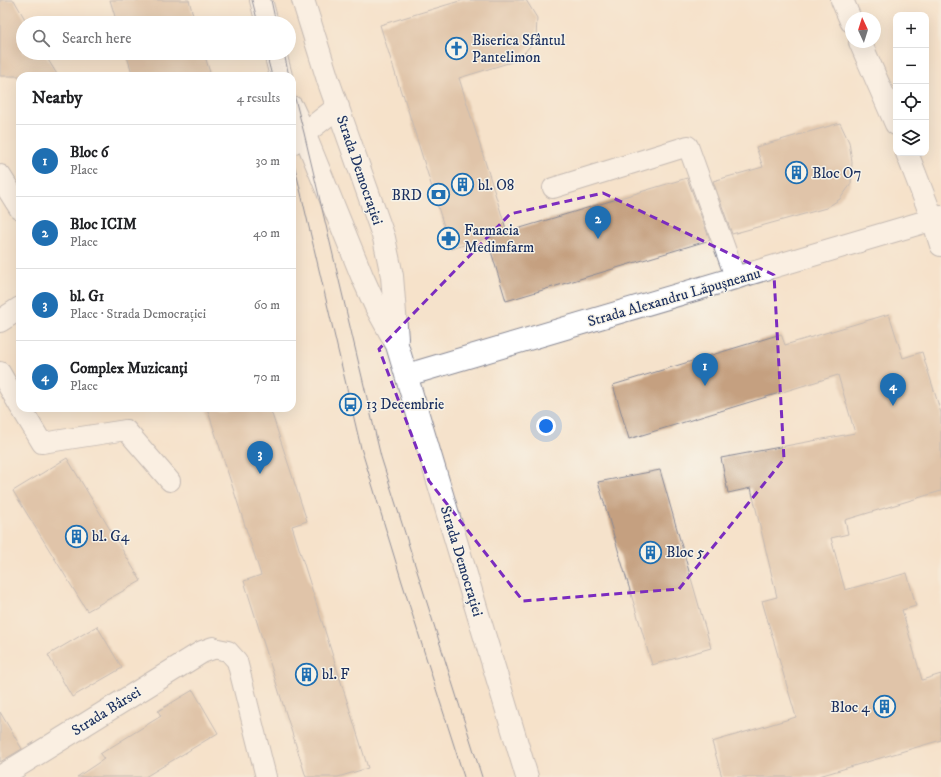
<!DOCTYPE html>
<meta charset="utf-8">
<style>
:root{--surface:#fff;--page:#f2f2f2;--text:#202124;--muted:#757577;--line:#e0e0e0;--accent:#1f6fb2}
body{margin:0;font-family:"IM FELL DW Pica",serif;background:var(--page);color:var(--text)}
.controls{position:absolute;right:12px;top:12px;display:grid;overflow:hidden;border-radius:8px;box-shadow:0 4px 16px #0002}
.controls button{width:36px;height:36px;display:grid;place-items:center;padding:0;border:0;border-bottom:1px solid var(--line);background:var(--surface);color:var(--text);font:20px sans-serif}
.compass{position:absolute;left:845px;top:12px;width:36px;height:36px;border-radius:50%;background:var(--surface);box-shadow:0 4px 16px #0002;rotate:356deg}
.you{position:absolute;left:546px;top:426px;width:14px;height:14px;margin:-10px;border:3px solid #fff;border-radius:50%;background:#1a73e8;box-shadow:0 0 0 6px #1a73e833}
.badge{display:grid;place-items:center;width:26px;height:26px;border-radius:50%;background:var(--accent);color:#fff;font-size:13px;font-weight:700}
.pin{position:absolute;translate:-50% -33px;filter:drop-shadow(0 1px 2px #0008)}
.pin::after{content:'';position:absolute;top:21px;width:14px;height:12px;background:inherit;clip-path:polygon(0 0,100% 0,50% 100%)}
.list{margin:0;padding:0;list-style:none}
h2{display:flex;justify-content:space-between;align-items:center;height:52px;margin:0;padding:0 16px;font-size:17px}
h2 small{font-size:13px;font-weight:400;color:var(--muted)}
.list li{display:grid;grid-template-columns:26px 1fr auto;gap:12px;align-items:center;box-sizing:border-box;height:72px;padding:0 16px;border-top:1px solid var(--line)}
.list b{display:block;font-size:15px;white-space:nowrap}
.list p{margin:0;font-size:13px;white-space:nowrap;color:var(--muted)}
.list em{font-size:13px;font-style:normal;color:var(--muted)}
.icon{flex:none;width:22px;height:22px;fill:none;stroke:currentColor;stroke-width:2;stroke-linecap:round;stroke-linejoin:round}
.map{position:relative;flex:none;width:941px;height:777px;overflow:hidden}
.search{position:absolute;background:var(--surface);box-shadow:0 4px 16px #0002;left:16px;top:16px;width:280px;height:44px;display:flex;align-items:center;gap:10px;box-sizing:border-box;padding:0 14px;border-radius:22px;color:var(--muted);font-size:15px}
.panel{position:absolute;background:var(--surface);box-shadow:0 4px 16px #0002;left:16px;top:72px;width:280px;height:340px;border-radius:12px}
.map>svg:first-child{display:block}
.building{fill:#c5a080}
.lines{fill:none;stroke-linecap:round;stroke-linejoin:round}
.lane-casing{stroke:#888894;stroke-width:22}
.street-casing{stroke:#888894;stroke-width:24}
.secondary-casing{stroke:#888894;stroke-width:24}
.lane{stroke:#fff;stroke-width:20}
.street{stroke:#fff;stroke-width:22}
.secondary{stroke:#fff;stroke-width:22}
.tram{stroke:#1b2f5e;stroke-width:1}
.marked{fill:none;stroke:#7b2cbf;stroke-width:3;stroke-dasharray:8 5;stroke-linejoin:round}
.labels{text-anchor:middle;stroke-width:3;stroke-linejoin:round;paint-order:stroke}
.poi-label{font-size:15px;fill:#1b2f5e;stroke:#f7f3e8;text-anchor:start}
.street-label{font-size:15px;fill:#1b2f5e;stroke:#f7f3e8}
</style>
<div class="map">
<svg width="941" height="777" viewBox="0 0 941 777">
<rect width="100%" height="100%" fill="#f7f3e8"/>
<filter id="ink" filterUnits="userSpaceOnUse"><feTurbulence type="fractalNoise" baseFrequency=".025" numOctaves="2"/><feDisplacementMap in="SourceGraphic" scale="8" xChannelSelector="R" yChannelSelector="G"/><feConvolveMatrix kernelMatrix="1 2 1 2 8 2 1 2 1" color-interpolation-filters="sRGB"/></filter>
<filter id="wash" filterUnits="userSpaceOnUse"><feTurbulence type="fractalNoise" baseFrequency=".012" numOctaves="4" result="noise"/><feDisplacementMap in="SourceGraphic" scale="16" xChannelSelector="R" yChannelSelector="G"/><feGaussianBlur stdDeviation="0.9" result="paint"/><feColorMatrix in="noise" values="0 0 0 0 0 0 0 0 0 0 0 0 0 0 0 0 0 1.4 0 .05"/><feComposite in="paint" operator="in"/></filter>
<g filter="url(#wash)">
<rect width="100%" height="100%" fill="#f5e2cb"/>
<g id="blocks">
<g class="building">
<path d="M0,0H14L27,23H23V53H44L58,76H0Z"/>
<path d="M110,0H189L195,23H117Z"/>
<path d="M463,0H526L537,18L536,39L518,60L459,78L507,232L451,249L403,94L402,95L380,25Z"/>
<path d="M126,53H204L211,76H133Z"/>
<path d="M840,123L849,142L852,162L851,184L840,199L826,208L732,234L713,181L763,167L756,147Z"/>
<path d="M687,178L710,240L506,301L487,238Z"/>
<path d="M889,314L903,358L922,352L941,413V491L845,520L848,534L831,538L845,590L907,573L916,606L902,610L922,680L941,674V740L816,777H722L712,742L796,717L762,601L777,597L751,488L728,493L721,458L855,433L838,375L629,439L613,385L781,334L785,345Z"/>
<path d="M207,408H270L307,521L292,526L368,768L338,777H306L244,581L261,575Z"/>
<path d="M67,458L141,581L87,611L13,491Z"/>
<path d="M660,470L711,648L652,665L598,482Z"/>
<path d="M97,626L122,668L72,697L48,655Z"/>
<path d="M193,690L218,733L145,777H77L104,759L100,754L161,716L158,711Z"/>
<path d="M0,712L22,749L0,762Z"/>
</g>
</g>
</g>
<g filter="url(#ink)">
<use href="#blocks" fill-opacity="0" stroke="#888894" stroke-width="1"/>
<g class="lines">
<defs>
<g id="lane">
<path d="M553,188L688,146L736,279"/>
<path d="M0,372L20,407"/>
<path d="M21,408L42,443L126,430L170,481"/>
<path d="M213,648L228,651L237,661L266,777"/>
</g>
<g id="street">
<path d="M842,0L851,21"/>
<path d="M860,42L896,124"/>
<path d="M292,143L338,107"/>
<path d="M907,153L933,220L941,245"/>
<path d="M0,176L20,208"/>
<path d="M0,321L20,308"/>
<path d="M0,777L202,652L213,648"/>
</g>
<g id="secondary">
<path d="M261,0L267,23"/>
<path d="M303,0L328,80L384,238L392,276L397,339"/>
<path d="M275,53L281,76"/>
<path d="M292,107L304,133L362,276L376,307L397,345L527,777"/>
<path d="M407,375L941,217"/>
</g>
</defs>
<use href="#lane" class="lane-casing"/>
<use href="#street" class="street-casing"/>
<use href="#secondary" class="secondary-casing"/>
<use href="#lane" class="lane"/>
<use href="#street" class="street"/>
<use href="#secondary" class="secondary"/>
<g class="tram">
<path d="M252,0L258,23"/>
<path d="M271,0L276,23"/>
<path d="M266,53L272,76"/>
<path d="M284,53L289,76"/>
<path d="M292,87L304,133L381,457L482,777"/>
<path d="M292,155L361,448L402,582L464,777"/>
</g>
</g>
</g>
<path d="M0 0H941V777H0ZM603,193L774,275L784,459L679,589L523,601L429,481L379,349L510,214Z" fill="#f5e2cb" fill-opacity=".55" fill-rule="evenodd"/>
<path class="marked" d="M603,193L774,275L784,459L679,589L523,601L429,481L379,349L510,214Z"/>
<defs>
<symbol id="church-ring" viewBox="-11 -11 22 22"><circle r="9.5" fill="#f7f3e8" stroke="#1f6fb2" stroke-width="1.5"/><path d="M-1.2-6h2.4v3.5h3.3v2.4h-3.3V6h-2.4V-.1h-3.3v-2.4h3.3Z" fill="#1f6fb2"/></symbol>
<symbol id="building-ring" viewBox="-11 -11 22 22"><circle r="9.5" fill="#f7f3e8" stroke="#1f6fb2" stroke-width="1.5"/><path d="M-4-6H4V6H1V3H-1V6H-4ZM-2.5-4.3h1.7v1.8h-1.7ZM.8-4.3h1.7v1.8H.8ZM-2.5-1h1.7V.8h-1.7ZM.8-1h1.7V.8H.8Z" fill="#1f6fb2"/></symbol>
<symbol id="bank-ring" viewBox="-11 -11 22 22"><circle r="9.5" fill="#f7f3e8" stroke="#1f6fb2" stroke-width="1.5"/><path d="M-6-4H6V4H-6ZM0-2.3a2.3 2.3 0 1 0 0 4.6a2.3 2.3 0 1 0 0-4.6Z" fill="#1f6fb2"/></symbol>
<symbol id="pharmacy-ring" viewBox="-11 -11 22 22"><circle r="9.5" fill="#f7f3e8" stroke="#1f6fb2" stroke-width="1.5"/><path d="M-2-6h4v4h4v4h-4v4h-4v-4h-4v-4h4Z" fill="#1f6fb2"/></symbol>
<symbol id="bus-ring" viewBox="-11 -11 22 22"><circle r="9.5" fill="#f7f3e8" stroke="#1f6fb2" stroke-width="1.5"/><path d="M-5-6H5V4H4V6H2V4H-2V6H-4V4H-5ZM-3.5-4V0h7V-4ZM-3.5 1.2v1.5H-2V1.2ZM2 1.2v1.5H3.5V1.2Z" fill="#1f6fb2"/></symbol>
</defs>
<g fill-rule="evenodd">
<use href="#church-ring" x="444" y="36" width="25" height="25"/>
<use href="#building-ring" x="784" y="160" width="25" height="25"/>
<use href="#building-ring" x="450" y="172" width="25" height="25"/>
<use href="#bank-ring" x="426" y="182" width="25" height="25"/>
<use href="#pharmacy-ring" x="436" y="226" width="25" height="25"/>
<use href="#bus-ring" x="338" y="392" width="25" height="25"/>
<use href="#building-ring" x="64" y="524" width="25" height="25"/>
<use href="#building-ring" x="638" y="540" width="25" height="25"/>
<use href="#building-ring" x="294" y="662" width="25" height="25"/>
<use href="#building-ring" x="872" y="694" width="25" height="25"/>
</g>
<g class="labels">
<g class="poi-label">
<text x="472" y="45">Biserica Sfântul<tspan x="472" dy="17">Pantelimon</tspan></text>
<text x="812" y="178">Bloc O7</text>
<text x="478" y="190">bl. O8</text>
<text x="422" y="200" text-anchor="end">BRD</text>
<text x="464" y="235">Farmacia<tspan x="464" dy="17">Medimfarm</tspan></text>
<text x="366" y="409">13 Decembrie</text>
<text x="92" y="541">bl. G4</text>
<text x="666" y="557">Bloc 5</text>
<text x="322" y="679">bl. F</text>
<text x="870" y="712" text-anchor="end">Bloc 4</text>
</g>
<g class="street-label">
<text transform="translate(360 170) rotate(71)" y="5">Strada Democrației</text>
<text transform="translate(674 297) rotate(-16)" y="5">Strada Alexandru Lăpușneanu</text>
<text transform="translate(462 561) rotate(73)" y="5">Strada Democrației</text>
<text transform="translate(106 711) rotate(-32)" y="5">Strada Bârsei</text>
</g>
</g>
</svg>
<div class="controls">
<button>+</button>
<button>−</button>
<button><svg class="icon" aria-label="locate" viewBox="0 0 24 24"><circle cx="12" cy="12" r="6"/><path d="M12 2v4M12 18v4M2 12h4M18 12h4"/></svg></button>
<button><svg class="icon" aria-label="layers" viewBox="0 0 24 24"><path d="M12 4l9 5-9 5-9-5zM3 14l9 5 9-5"/></svg></button>
</div>
<svg class="compass" viewBox="-18 -18 36 36"><path d="M0-13l5 13h-10z" fill="#e53935"/><path d="M0 13l5-13h-10z" fill="#757577"/></svg>
<div class="you"></div>
<div class="pin badge" style="left:705px;top:386px">1</div>
<div class="pin badge" style="left:598px;top:239px">2</div>
<div class="pin badge" style="left:260px;top:474px">3</div>
<div class="pin badge" style="left:893px;top:406px">4</div>
<div class="search"><svg class="icon" aria-label="search" viewBox="0 0 24 24"><circle cx="10" cy="10" r="6"/><path d="M15 15l6 6"/></svg>Search here</div>
<section class="panel">
<h2>Nearby<small>4 results</small></h2>
<ul class="list">
<li><span class="badge">1</span><div><b>Bloc 6</b><p>Place</p></div><em>30 m</em></li>
<li><span class="badge">2</span><div><b>Bloc ICIM</b><p>Place</p></div><em>40 m</em></li>
<li><span class="badge">3</span><div><b>bl. G1</b><p>Place · Strada Democrației</p></div><em>60 m</em></li>
<li><span class="badge">4</span><div><b>Complex Muzicanți</b><p>Place</p></div><em>70 m</em></li>
</ul>
</section>
</div>
